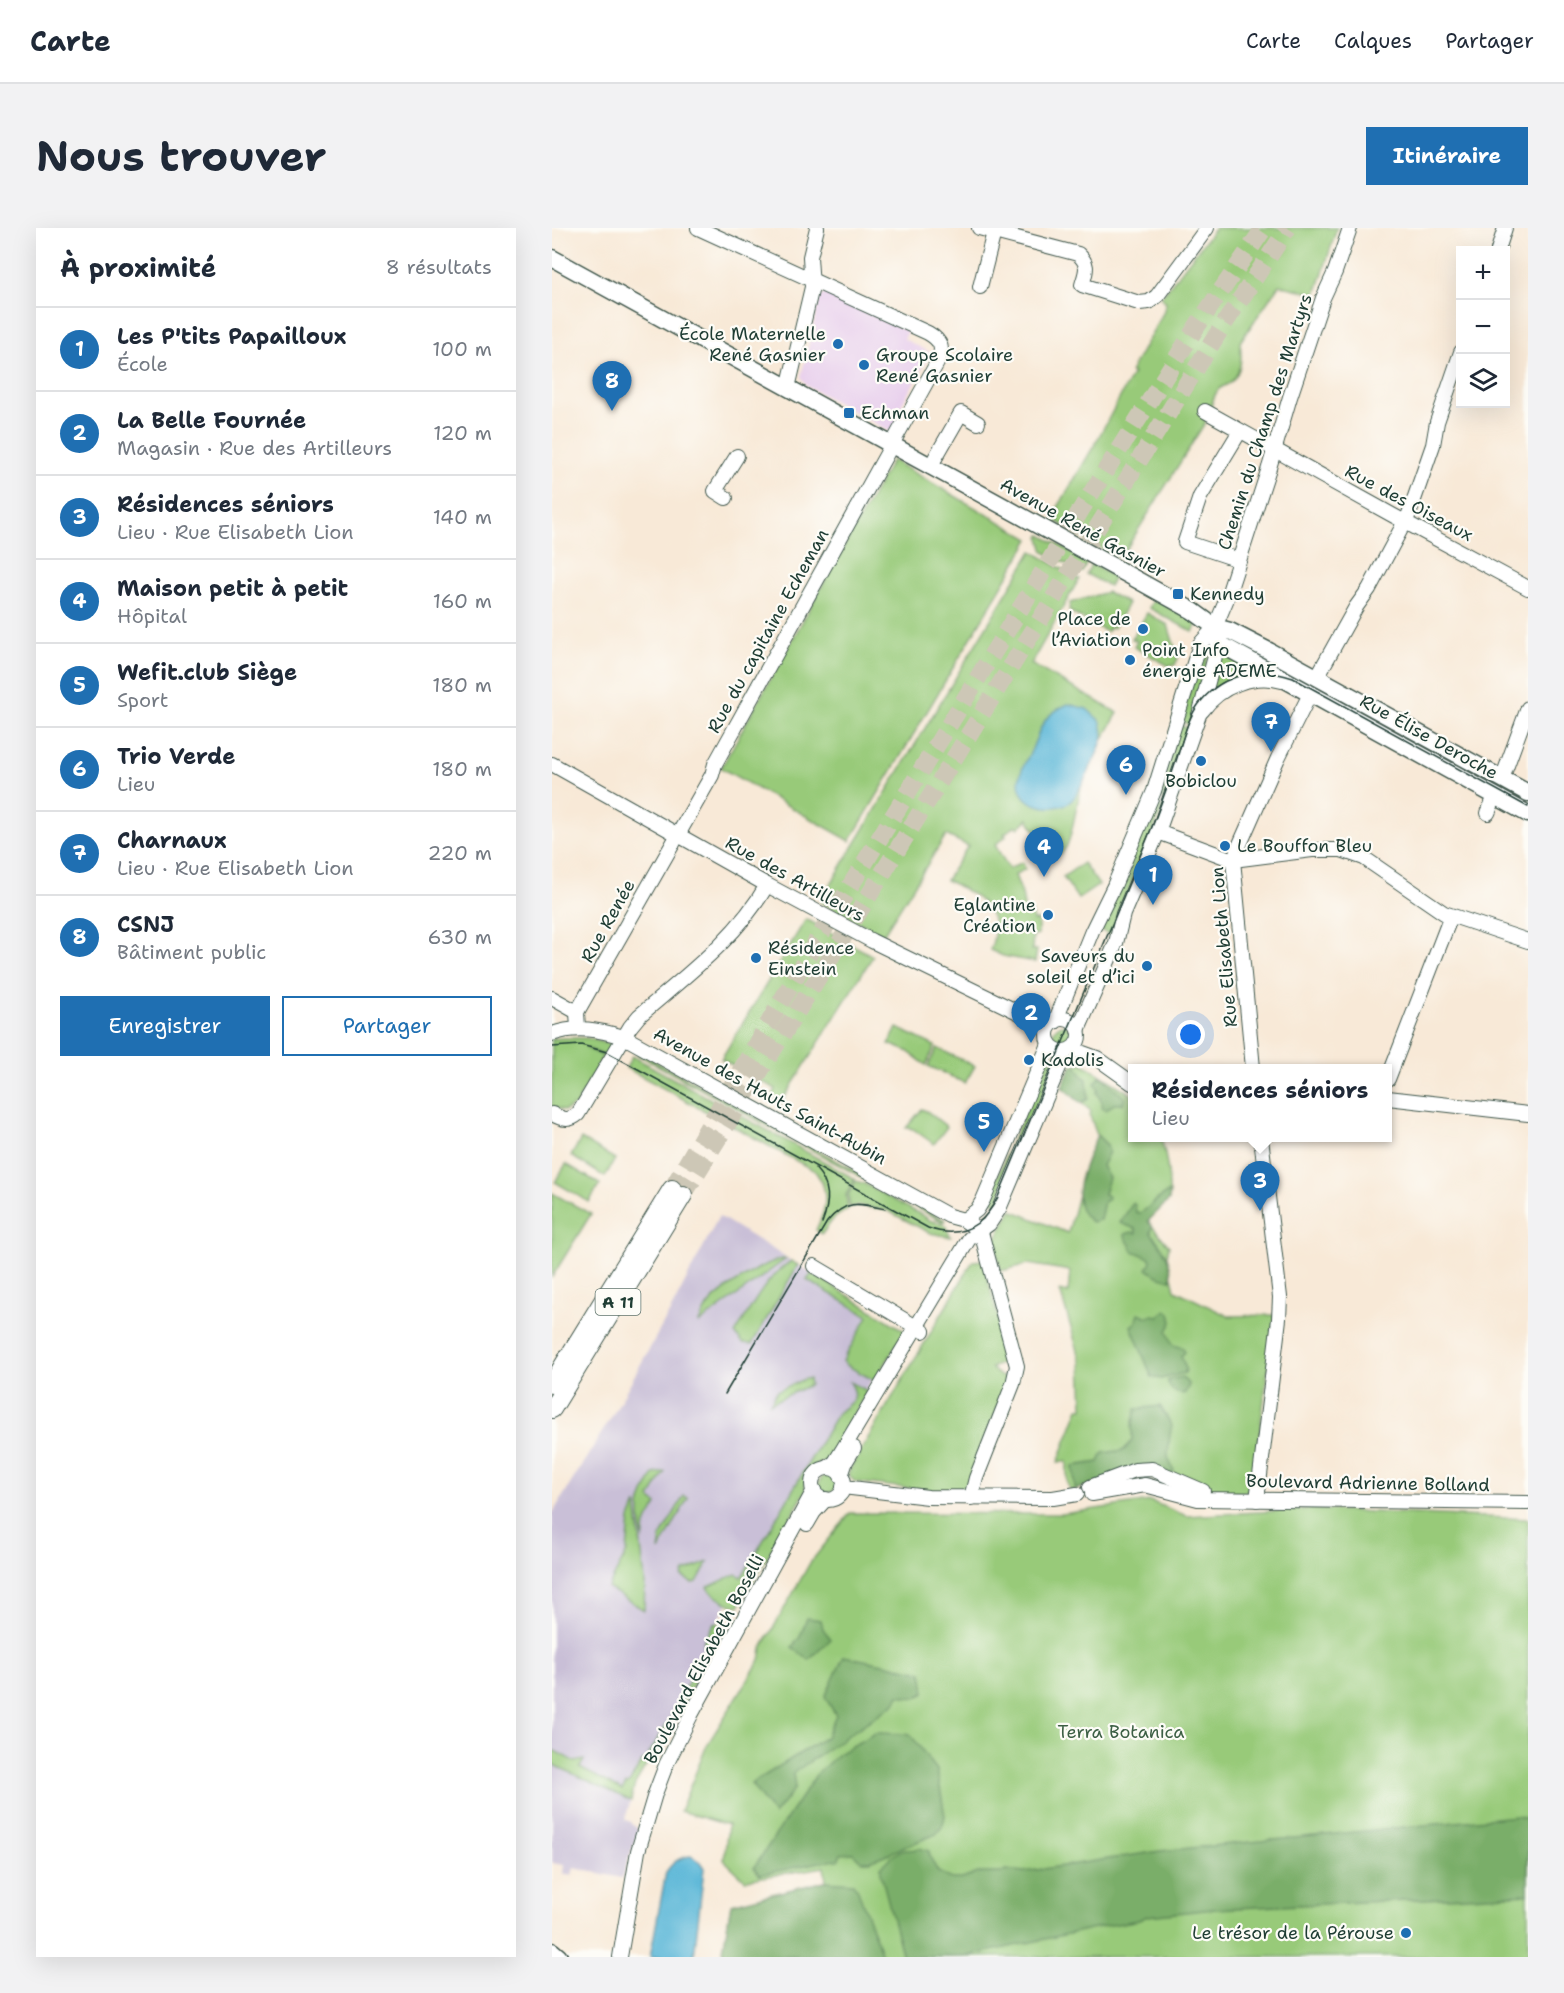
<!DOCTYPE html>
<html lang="fr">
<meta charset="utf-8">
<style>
:root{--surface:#fff;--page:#f2f2f3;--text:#1f2937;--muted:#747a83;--line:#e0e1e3;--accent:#1f6fb2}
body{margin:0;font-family:"Shantell Sans",sans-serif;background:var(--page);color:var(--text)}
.controls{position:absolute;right:18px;top:18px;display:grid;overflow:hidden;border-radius:0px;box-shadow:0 6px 24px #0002}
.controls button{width:54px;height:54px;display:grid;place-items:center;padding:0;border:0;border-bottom:2px solid var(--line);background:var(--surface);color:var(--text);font:30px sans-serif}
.you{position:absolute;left:639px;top:807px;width:21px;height:21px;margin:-15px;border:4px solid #fff;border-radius:50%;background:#1a73e8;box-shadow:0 0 0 9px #1a73e833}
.badge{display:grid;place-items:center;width:39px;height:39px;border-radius:50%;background:var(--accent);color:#fff;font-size:20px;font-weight:700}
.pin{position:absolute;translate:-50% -50px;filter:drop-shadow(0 2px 3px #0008)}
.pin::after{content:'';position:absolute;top:32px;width:21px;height:18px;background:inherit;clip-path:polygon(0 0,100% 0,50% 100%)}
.popup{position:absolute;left:576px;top:836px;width:264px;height:78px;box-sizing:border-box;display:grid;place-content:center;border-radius:0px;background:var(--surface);filter:drop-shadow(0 2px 4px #0005);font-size:20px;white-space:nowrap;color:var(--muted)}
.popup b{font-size:22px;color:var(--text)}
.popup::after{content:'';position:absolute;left:50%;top:100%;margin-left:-12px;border:12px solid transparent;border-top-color:var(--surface)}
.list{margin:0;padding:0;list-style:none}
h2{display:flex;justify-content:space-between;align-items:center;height:78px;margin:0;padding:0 24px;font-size:26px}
h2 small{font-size:20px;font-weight:400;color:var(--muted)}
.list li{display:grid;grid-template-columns:39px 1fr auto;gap:18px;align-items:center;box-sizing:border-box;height:84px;padding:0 24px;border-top:2px solid var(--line)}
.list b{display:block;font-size:22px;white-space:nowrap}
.list p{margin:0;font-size:20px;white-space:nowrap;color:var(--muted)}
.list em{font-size:20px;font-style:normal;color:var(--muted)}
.actions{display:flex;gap:12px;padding:18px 24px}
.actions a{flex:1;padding:14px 0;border:2px solid var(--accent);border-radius:0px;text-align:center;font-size:21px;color:var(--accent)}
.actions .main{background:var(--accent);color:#fff}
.icon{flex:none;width:33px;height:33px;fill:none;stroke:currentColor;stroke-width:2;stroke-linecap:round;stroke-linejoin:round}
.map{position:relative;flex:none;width:976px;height:1729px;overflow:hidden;border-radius:0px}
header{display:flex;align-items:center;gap:36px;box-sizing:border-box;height:84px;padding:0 30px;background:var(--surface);border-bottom:2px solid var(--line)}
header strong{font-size:28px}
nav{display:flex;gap:33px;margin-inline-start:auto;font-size:21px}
.intro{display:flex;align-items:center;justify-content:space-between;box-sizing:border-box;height:144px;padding:0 36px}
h1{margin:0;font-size:42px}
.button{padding:15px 27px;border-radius:0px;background:var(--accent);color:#fff;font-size:21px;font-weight:700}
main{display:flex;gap:36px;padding:0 36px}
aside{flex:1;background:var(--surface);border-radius:0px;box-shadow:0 6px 24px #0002}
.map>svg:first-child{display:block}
.built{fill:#e9d1ed}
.industrial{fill:#c9bfd7}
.green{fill:#98ca79;stroke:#5c8456;stroke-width:1.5}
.forest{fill:#7aae69;stroke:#4c764e;stroke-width:1.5}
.water{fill:#59b6d7;stroke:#3c7a86;stroke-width:1.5}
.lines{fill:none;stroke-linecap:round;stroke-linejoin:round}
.highway-tunnel{stroke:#cdc7b6;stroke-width:18;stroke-dasharray:18 9;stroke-linecap:butt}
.minor-casing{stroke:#40574c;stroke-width:16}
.major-casing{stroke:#40574c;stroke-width:19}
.highway-casing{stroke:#40574c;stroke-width:20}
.minor{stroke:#fff;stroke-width:14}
.major{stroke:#fff;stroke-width:16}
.highway{stroke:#fff;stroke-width:18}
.tram{stroke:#1f3d34;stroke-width:1.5}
.poi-dot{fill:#1f6fb2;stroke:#fdfcf7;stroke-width:2}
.labels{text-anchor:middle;stroke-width:4.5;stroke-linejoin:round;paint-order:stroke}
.shield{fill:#fdfcf7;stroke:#62766e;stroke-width:1.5}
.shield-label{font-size:16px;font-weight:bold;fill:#1f3d34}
.poi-label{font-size:18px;fill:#1f3d34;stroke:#fdfcf7;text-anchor:start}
.street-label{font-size:18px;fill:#1f3d34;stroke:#fdfcf7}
.park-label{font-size:18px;fill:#3d6045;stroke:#fdfcf7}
</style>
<header>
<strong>Carte</strong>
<nav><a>Carte</a><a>Calques</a><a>Partager</a></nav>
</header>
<div class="intro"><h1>Nous trouver</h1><a class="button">Itinéraire</a></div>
<main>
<aside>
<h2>À proximité<small>8 résultats</small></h2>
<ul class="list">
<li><span class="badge">1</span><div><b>Les P'tits Papailloux</b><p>École</p></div><em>100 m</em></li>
<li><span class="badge">2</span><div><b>La Belle Fournée</b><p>Magasin · Rue des Artilleurs</p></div><em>120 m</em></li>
<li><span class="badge">3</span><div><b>Résidences séniors</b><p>Lieu · Rue Elisabeth Lion</p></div><em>140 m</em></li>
<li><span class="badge">4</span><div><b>Maison petit à petit</b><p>Hôpital</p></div><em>160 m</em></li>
<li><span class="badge">5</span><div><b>Wefit.club Siège</b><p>Sport</p></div><em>180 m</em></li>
<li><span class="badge">6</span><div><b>Trio Verde</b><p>Lieu</p></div><em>180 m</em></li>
<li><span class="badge">7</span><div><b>Charnaux</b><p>Lieu · Rue Elisabeth Lion</p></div><em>220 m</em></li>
<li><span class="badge">8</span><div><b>CSNJ</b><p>Bâtiment public</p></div><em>630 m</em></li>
</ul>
<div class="actions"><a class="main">Enregistrer</a><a>Partager</a></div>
</aside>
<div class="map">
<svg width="976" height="1729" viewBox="0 0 976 1729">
<rect width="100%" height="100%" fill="#fdfcf7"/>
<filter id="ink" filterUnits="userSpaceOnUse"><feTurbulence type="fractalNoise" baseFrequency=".0167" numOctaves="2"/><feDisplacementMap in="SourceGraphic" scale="12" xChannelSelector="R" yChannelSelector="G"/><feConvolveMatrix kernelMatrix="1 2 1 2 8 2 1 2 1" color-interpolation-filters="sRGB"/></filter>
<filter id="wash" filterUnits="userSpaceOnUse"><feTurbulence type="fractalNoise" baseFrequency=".008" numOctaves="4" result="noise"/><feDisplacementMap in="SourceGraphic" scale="24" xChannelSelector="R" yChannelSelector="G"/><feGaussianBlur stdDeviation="1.35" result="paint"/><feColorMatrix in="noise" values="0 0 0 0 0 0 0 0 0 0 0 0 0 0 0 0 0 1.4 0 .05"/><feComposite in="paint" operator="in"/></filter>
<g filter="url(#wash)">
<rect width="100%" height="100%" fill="#f8e9d7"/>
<path class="built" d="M274,65L356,103L352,111L379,125L349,178L353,181L339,204L255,158L249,149L268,69Z"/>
<path class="industrial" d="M167,988L353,1103L323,1153L320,1152L314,1161L316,1163L274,1234L263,1236L256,1243L252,1253L254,1263L187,1378L176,1375L165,1394L173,1402L83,1556L73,1592L77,1593L87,1602L70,1650L22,1640L20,1647L11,1646L12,1637L0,1635V1286L60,1188L122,1076Z"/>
<g class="green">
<path d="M663,0H785L764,66L727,57L688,114C690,129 690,144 678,155C674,158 669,158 666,162C660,170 659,181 656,190L568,331L502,292V286L543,216L581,145L578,144L611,85L614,75L609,69Z"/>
<path d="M340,232L478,311L298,613L169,540Z"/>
<path d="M489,307L536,333L530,344L492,324L488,310Z"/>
<path d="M480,323L527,351L479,436L566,485L544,523L529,559L519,606L515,618L510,625L501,630L476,591L466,600L464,597L452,606L454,608L443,617L457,641L470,634L473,641L463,647L470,666L473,684H480L481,693L486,692V707H481L480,722H485L483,734L451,728L438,722C454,682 424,667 394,652L416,618L394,607L331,707L268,674Z"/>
<path d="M540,336L562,349L557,358L534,346Z"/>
<path d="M555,364L576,375L562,400L558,399L555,404L522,386L517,382L518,375L521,374Z"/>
<path d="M606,373L642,393L645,396L641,404L597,380L600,374Z"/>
<path d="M595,385L616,397L626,430L623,437L617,438L582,419L585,413L580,411Z"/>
<path d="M658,415L659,419L639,497L628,493L652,418Z"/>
<path d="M669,424L716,448L653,474Z"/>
<path d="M627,497L638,501L614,572L603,568Z"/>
<path d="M600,576L611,579L558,707L548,702Z"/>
<path d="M531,635L547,657L526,671L511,649Z"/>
<path d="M254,691L321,728L229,875L220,869L224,861L169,831Z"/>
<circle cx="511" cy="807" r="10"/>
<path d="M345,800L383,818L374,837L355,823L337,816Z"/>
<path d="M10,810H35L60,817L54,828L34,820L51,828L24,877L13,883L0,879V811Z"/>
<path d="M385,820L423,838L413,855L376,838Z"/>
<path d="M87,824L393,992L391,994L85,826Z"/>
<path d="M80,828L226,908L227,910L228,909L303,951L294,967L296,981L282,990L270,1006L264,1002C275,979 278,964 263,943L74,840Z"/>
<path d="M495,831L505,835L446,976L436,971Z"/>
<path d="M530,835L580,867V910H609C615,930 618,951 617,972L596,993L617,1018L615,1028L623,1062L676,1088L723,1087L701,1256L693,1265L657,1266L585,1241L518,1263L515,1255V1234H506L527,1180H531L529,1133L508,1063L516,1065L518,1043L476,1036L449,1043L442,1014L459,982L516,1005L533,940L545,907L538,888L539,883L510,859L520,837Z"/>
<path d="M370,881L376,884L395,899L382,916L361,901L354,900Z"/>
<path d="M29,911L63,931L53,949L19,928Z"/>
<path d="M14,936L48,956L37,974L3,954Z"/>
<path d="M304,953L313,956L375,990L374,991L393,997L399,1009L378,1005L336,983L308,978L298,979L296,967Z"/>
<path d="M0,965L39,986L0,1049Z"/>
<path d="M234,1031L146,1096C149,1091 152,1084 155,1079C165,1064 217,1030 234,1031Z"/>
<path d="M431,1032L457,1132L439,1140L448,1148L457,1151L416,1255L410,1262L397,1265L303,1254L296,1246L300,1237L421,1033Z"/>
<path d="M239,1033L246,1037L200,1116L191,1115L183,1106C199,1080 213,1050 239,1033Z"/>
<path d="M260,1045L353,1103L323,1153L294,1137L291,1133L316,1088L255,1052Z"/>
<path d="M252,1151H257L258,1157L218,1175L225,1163Z"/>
<path d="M298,1154L316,1163L274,1234C258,1236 250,1248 254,1263L187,1378C177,1378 160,1368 156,1359L184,1346L190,1349L285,1186C296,1175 310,1173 298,1154Z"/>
<path d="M113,1244L98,1270L105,1276L93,1297L91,1313C86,1280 85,1275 102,1246Z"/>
<circle cx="276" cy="1256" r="9"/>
<path d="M132,1268L136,1270L107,1323L109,1308Z"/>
<path d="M598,1273L635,1288L757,1281L976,1291V1729H170L179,1676L274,1653L272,1639L193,1652L172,1632L176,1597L128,1583L155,1517L208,1432L210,1420L258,1335L298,1285L510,1286Z"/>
<path d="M84,1276L93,1353L92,1382L56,1360L75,1324L78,1291Z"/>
<path d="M156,1334L145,1354L140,1355L130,1349L132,1344Z"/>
<path d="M165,1394L173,1402L83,1556L79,1573L0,1536V1523H3L23,1534L32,1532L28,1540L70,1562L74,1556L77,1555L91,1532L93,1533L135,1462L133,1460L152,1427V1412L162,1395Z"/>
</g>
<g class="forest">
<path d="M523,836L531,849L535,851L536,871L529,875L510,859L520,837Z"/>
<path d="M548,849H550L573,870L571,876H562L554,882L550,880V875L545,865L546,861L543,855Z"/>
<path d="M545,907L555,917L557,924L550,938L557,950L552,966L557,969L556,972L552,973L548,992L540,994C511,975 535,932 545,907Z"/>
<path d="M618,964L617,972L596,993L600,998L599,1005C610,1018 621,1035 619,1052C610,1050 603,1048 595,1041L599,1033L598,1030L581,1023L573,1008V1006L580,1004L584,1005V1001L568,995L581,975L583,977L584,984L588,985C599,979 606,968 618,964Z"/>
<path d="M614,1082L618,1085L620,1094L615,1103L621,1117L631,1120L633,1124L629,1128L634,1141L633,1145L609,1151L600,1149L579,1098L584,1094L587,1085L596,1089L601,1087L606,1088Z"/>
<path d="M630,1149L637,1157L633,1165C625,1168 620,1163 616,1156V1152Z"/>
<path d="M608,1178L620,1198C618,1201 616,1224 616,1229C617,1233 620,1239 622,1243L618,1248L585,1241L523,1262L521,1238L547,1234L551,1225L572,1222L580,1213V1198L584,1181Z"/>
<path d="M255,1390L269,1392L271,1401L279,1411L257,1432L240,1419L248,1409Z"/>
<path d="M292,1428L370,1444L373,1465L363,1470L347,1467L343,1475L241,1545L243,1560L222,1587L199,1556L274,1509L284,1487L273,1469Z"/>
<path d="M323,1505L358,1506L385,1542L393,1588L390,1599L384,1606L318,1633H309L301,1625L289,1626L286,1632L273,1633L207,1647L202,1639L264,1547L286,1526Z"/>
<path d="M965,1588L976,1591V1666L662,1681L595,1688L587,1692L543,1700L412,1729H351L329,1646V1639C336,1633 343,1623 353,1622C359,1621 361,1623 367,1620L377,1623L378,1629L386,1644L400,1651H410L426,1645H448L454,1642L472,1644L608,1623Z"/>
<path d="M274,1653L301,1655L306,1662L330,1727L325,1729H170L179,1676Z"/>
</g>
<g class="water">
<path d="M516,476L535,481L549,494C550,500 552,507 550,512C547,523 526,568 518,574C503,584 473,580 468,560C464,548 475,532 480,521C490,497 490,488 516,476Z"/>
<path d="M139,1628L148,1634L152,1640L142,1729H98L114,1644C121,1634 127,1629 139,1628Z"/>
</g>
</g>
<g filter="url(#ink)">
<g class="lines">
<g class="highway-tunnel">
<path d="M120,961L264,714L530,280L645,98L712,0"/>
<path d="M131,967L668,102L736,0"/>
</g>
<defs>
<g id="minor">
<path d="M427,0L526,26C538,37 534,43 530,57L587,75L597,74L605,68L655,0"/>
<path d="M946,22L953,0"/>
<path d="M428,59L442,4"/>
<path d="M236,160L260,59L258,29L265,0"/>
<path d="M653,183L842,288L976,360"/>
<path d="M378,239L409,185L426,195"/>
<path d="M174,270L163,263L185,228"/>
<path d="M687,332L633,314L648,269L688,203"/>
<path d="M765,449L804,379L817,361L857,286L881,217L885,194L909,124"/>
<path d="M650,483C668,458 700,445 730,453"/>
<path d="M0,536L215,657L320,713L474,788L503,794"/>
<path d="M950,551L976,480"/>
<path d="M936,585L943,568"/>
<path d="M606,604L681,632L760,622H789L812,630L892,685L976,713"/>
<path d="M0,770L25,784"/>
<circle cx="511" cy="807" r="16"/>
<path d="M503,794L540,703L562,658L602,563L648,416L663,399L674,373L717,240L738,169L771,70L783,44L798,0"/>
<path d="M26,800L25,784L160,547L163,536L385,135C392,121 390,113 376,105L146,0"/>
<path d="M526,802L564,715L571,686L606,604L647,487L665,421L663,404"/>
<path d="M0,806C25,797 47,802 72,809L397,988L412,992L429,1004"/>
<path d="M520,821L545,830L580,855"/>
<path d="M701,840L681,632L726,530L758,466"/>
<path d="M836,851L899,688"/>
<path d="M836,870L976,886"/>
<path d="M0,886C10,891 17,894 26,886L78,799L87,788C132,749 185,710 215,657"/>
<path d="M412,992L425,982L431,972L497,816"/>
<path d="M262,1038L371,1103"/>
<path d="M275,1240L283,1234L291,1221L417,1011L437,996L447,981L514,823"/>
<circle cx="276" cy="1256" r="16"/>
<path d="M289,1248L294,1233L302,1220"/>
<path d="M291,1259L376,1269L501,1270L525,1266"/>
<path d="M538,1259L583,1242L600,1241L651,1263"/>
<path d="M540,1266L593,1257L646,1271L976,1275"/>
<path d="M419,1270L424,1250L461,1156L465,1138L429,1004"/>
<path d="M705,1272L727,1091L728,1069L709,910"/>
<path d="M255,1296L262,1284L274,1271"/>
<path d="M68,1729L86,1623L103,1566L114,1537L139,1487L262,1262"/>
</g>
<g id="major">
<path d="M0,30L580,349L641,383L663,399L678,403L717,423L976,565"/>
<path d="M663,399L670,417L976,586"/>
<path d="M0,1723L7,1729"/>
</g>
<g id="highway">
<path d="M0,1156L120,961"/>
<path d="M0,1181L131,967"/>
</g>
</defs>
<use href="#minor" class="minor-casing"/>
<use href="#major" class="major-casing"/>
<use href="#highway" class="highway-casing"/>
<use href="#minor" class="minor"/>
<use href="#major" class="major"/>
<use href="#highway" class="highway"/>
<g class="tram">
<path d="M0,819L29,817L55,824L376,1000C409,1012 431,998 446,969C498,844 551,720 602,594C610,573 618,552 625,530C631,510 636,488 650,472C673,445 709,439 741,450L976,579"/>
<path d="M263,940C279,957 278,974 270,995"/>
<path d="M173,1166L275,994C294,971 307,975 333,981"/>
</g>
</g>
</g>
<g class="poi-dot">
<circle cx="286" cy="116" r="6"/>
<circle cx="312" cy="137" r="6"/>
<rect x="291" y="179" width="12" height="12" rx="3"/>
<rect x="620" y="360" width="12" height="12" rx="3"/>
<circle cx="591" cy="401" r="6"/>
<circle cx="578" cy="432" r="6"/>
<circle cx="649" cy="533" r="6"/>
<circle cx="673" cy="618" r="6"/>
<circle cx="496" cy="687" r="6"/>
<circle cx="204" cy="730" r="6"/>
<circle cx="595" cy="738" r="6"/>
<circle cx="477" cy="832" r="6"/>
<circle cx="854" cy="1705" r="6"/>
</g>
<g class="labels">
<rect class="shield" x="43.5" y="1061" width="45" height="26" rx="4.5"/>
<g class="shield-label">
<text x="66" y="1080">A 11</text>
</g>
<g class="poi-label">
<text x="274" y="112" text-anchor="end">École Maternelle<tspan x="274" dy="21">René Gasnier</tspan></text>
<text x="324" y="133">Groupe Scolaire<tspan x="324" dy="21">René Gasnier</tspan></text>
<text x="309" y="191">Echman</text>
<text x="638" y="372">Kennedy</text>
<text x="579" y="397" text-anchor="end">Place de<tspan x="579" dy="21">l’Aviation</tspan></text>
<text x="590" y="428">Point Info<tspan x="590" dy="21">énergie ADEME</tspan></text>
<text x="649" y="559" text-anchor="middle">Bobiclou</text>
<text x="685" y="624">Le Bouffon Bleu</text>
<text x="484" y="683" text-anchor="end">Eglantine<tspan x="484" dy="21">Création</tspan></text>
<text x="216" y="726">Résidence<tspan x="216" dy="21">Einstein</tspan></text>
<text x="583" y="734" text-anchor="end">Saveurs du<tspan x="583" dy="21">soleil et d’ici</tspan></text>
<text x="489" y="838">Kadolis</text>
<text x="842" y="1711" text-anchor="end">Le trésor de la Pérouse</text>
</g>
<g class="street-label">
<text transform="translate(713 194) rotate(-72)" y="6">Chemin du Champ des Martyrs</text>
<text transform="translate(857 275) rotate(28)" y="6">Rue des Oiseaux</text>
<text transform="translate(531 300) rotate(29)" y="6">Avenue René Gasnier</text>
<text transform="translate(216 403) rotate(-61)" y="6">Rue du capitaine Echeman</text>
<text transform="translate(877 509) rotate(29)" y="6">Rue Élise Deroche</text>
<text transform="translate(243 651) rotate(29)" y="6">Rue des Artilleurs</text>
<text transform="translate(56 693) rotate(-61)" y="6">Rue Renée</text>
<text transform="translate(672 719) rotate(-95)" y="6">Rue Elisabeth Lion</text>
<text transform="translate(218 868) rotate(29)" y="6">Avenue des Hauts Saint-Aubin</text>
<text transform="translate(816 1255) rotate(1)" y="6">Boulevard Adrienne Bolland</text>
<text transform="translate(152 1431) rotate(-62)" y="6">Boulevard Elisabeth Boselli</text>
</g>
<g class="park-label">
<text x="569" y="1510">Terra Botanica</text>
</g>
</g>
</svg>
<div class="controls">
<button>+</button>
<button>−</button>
<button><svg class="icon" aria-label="layers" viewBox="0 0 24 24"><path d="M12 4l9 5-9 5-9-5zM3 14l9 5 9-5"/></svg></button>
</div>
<div class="you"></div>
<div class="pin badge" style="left:601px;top:677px">1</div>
<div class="pin badge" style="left:479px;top:815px">2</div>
<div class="pin badge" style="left:708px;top:983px">3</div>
<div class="popup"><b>Résidences séniors</b>Lieu</div>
<div class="pin badge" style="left:492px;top:649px">4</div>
<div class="pin badge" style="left:432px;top:924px">5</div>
<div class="pin badge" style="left:574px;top:567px">6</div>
<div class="pin badge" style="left:719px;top:524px">7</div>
<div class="pin badge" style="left:60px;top:183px">8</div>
</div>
</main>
